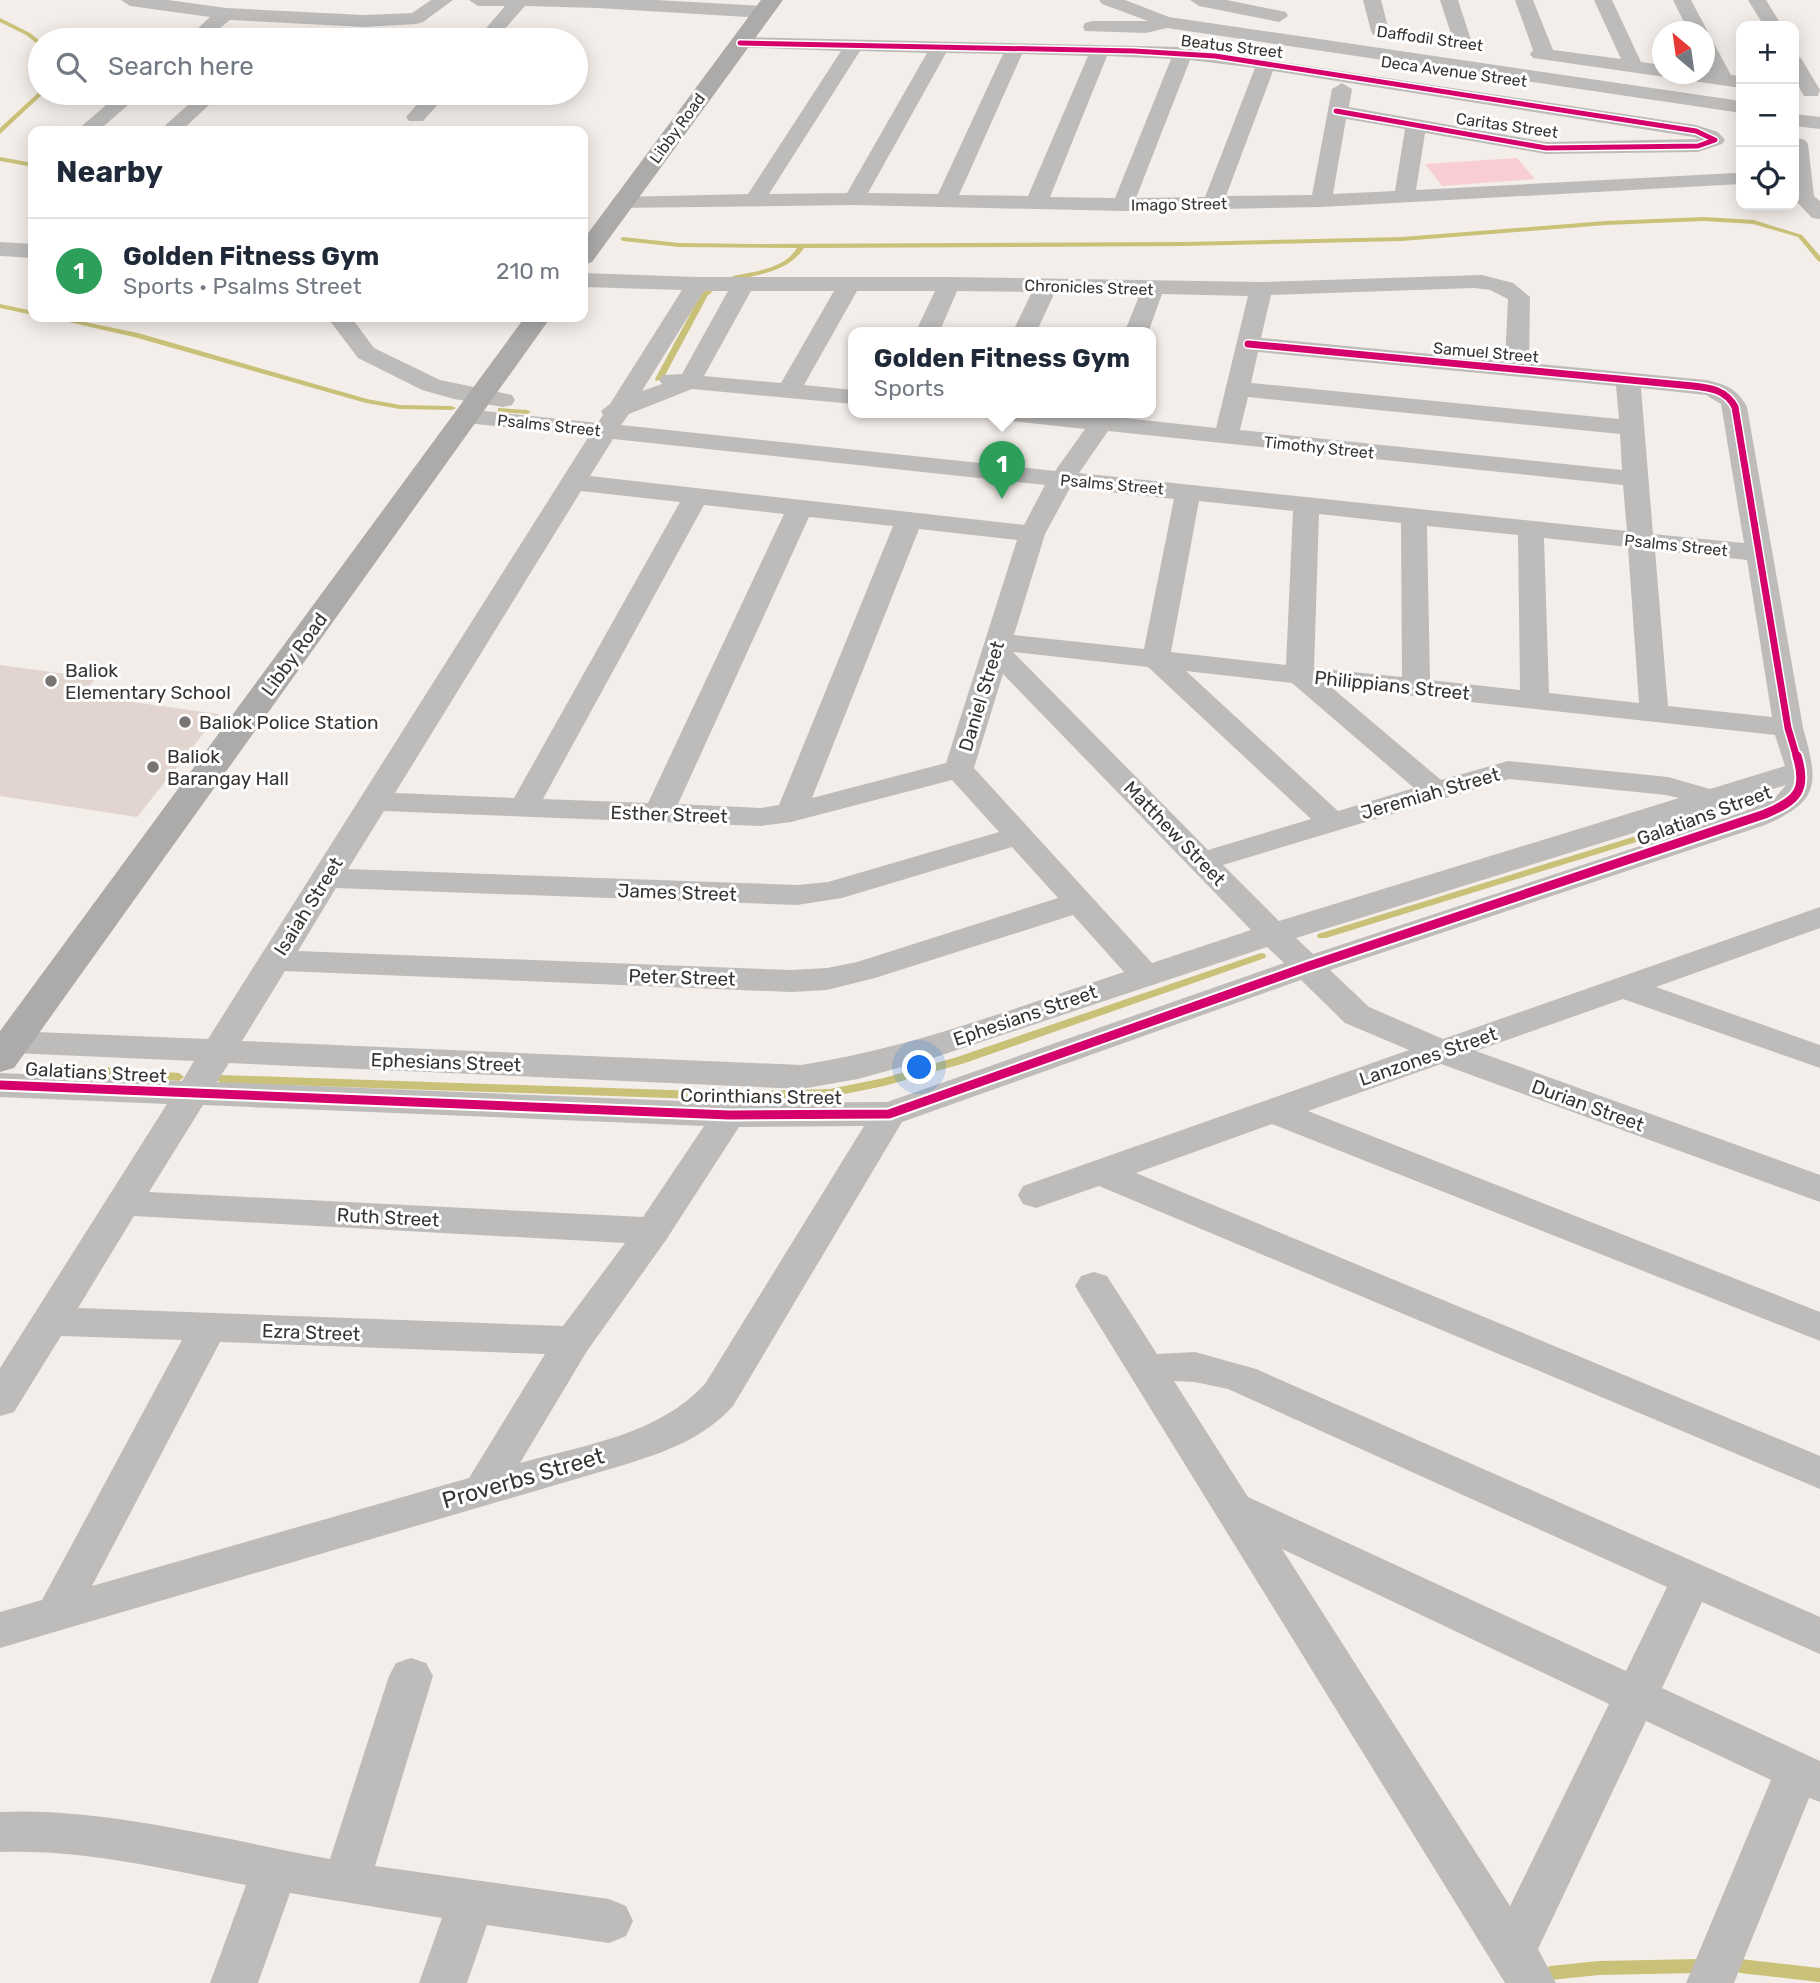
<!DOCTYPE html>
<meta charset="utf-8">
<style>
:root{--surface:#fff;--page:#f2f2f3;--text:#1f2937;--muted:#747a83;--line:#e0e1e3;--accent:#2563eb}
body{margin:0;font-family:Rubik,sans-serif;background:var(--page);color:var(--text)}
.controls{position:absolute;right:21px;top:21px;display:grid;overflow:hidden;border-radius:14px;box-shadow:0 4px 18px #0003}
.controls button{width:63px;height:63px;display:grid;place-items:center;padding:0;border:0;border-bottom:2px solid var(--line);background:var(--surface);color:var(--text);font:35px sans-serif}
.compass{position:absolute;left:1652px;top:21px;width:63px;height:63px;border-radius:50%;background:var(--surface);box-shadow:0 4px 18px #0003;rotate:331deg}
.you{position:absolute;left:920px;top:1068px;width:24px;height:24px;margin:-18px;border:5px solid #fff;border-radius:50%;background:#1a73e8;box-shadow:0 0 0 10px #1a73e833}
.badge{display:grid;place-items:center;width:46px;height:46px;border-radius:50%;background:var(--accent);color:#fff;font-size:23px;font-weight:700}
.pin{position:absolute;translate:-50% -58px;filter:drop-shadow(0 2px 4px #0008)}
.pin::after{content:'';position:absolute;top:37px;width:24px;height:21px;background:inherit;clip-path:polygon(0 0,100% 0,50% 100%)}
.popup{position:absolute;left:848px;top:327px;width:308px;height:91px;box-sizing:border-box;display:grid;place-content:center;border-radius:14px;background:var(--surface);filter:drop-shadow(0 2px 5px #0005);font-size:23px;white-space:nowrap;color:var(--muted)}
.popup b{font-size:26px;color:var(--text)}
.popup::after{content:'';position:absolute;left:50%;top:100%;margin-left:-14px;border:14px solid transparent;border-top-color:var(--surface)}
.list{margin:0;padding:0;list-style:none}
h2{display:flex;justify-content:space-between;align-items:center;height:91px;margin:0;padding:0 28px;font-size:30px}
h2 small{font-size:23px;font-weight:400;color:var(--muted)}
.list li{display:grid;grid-template-columns:46px 1fr auto;gap:21px;align-items:center;box-sizing:border-box;height:105px;padding:0 28px;border-top:2px solid var(--line)}
.list b{display:block;font-size:26px;white-space:nowrap}
.list p{margin:0;font-size:23px;white-space:nowrap;color:var(--muted)}
.list em{font-size:23px;font-style:normal;color:var(--muted)}
.icon{flex:none;width:38px;height:38px;fill:none;stroke:currentColor;stroke-width:2;stroke-linecap:round;stroke-linejoin:round}
.map{position:relative;flex:none;width:1820px;height:1983px;overflow:hidden}
.search{position:absolute;background:var(--surface);box-shadow:0 4px 18px #0003;left:28px;top:28px;width:560px;height:77px;display:flex;align-items:center;gap:18px;box-sizing:border-box;padding:0 24px;border-radius:38px;color:var(--muted);font-size:26px}
.panel{position:absolute;background:var(--surface);box-shadow:0 4px 18px #0003;left:28px;top:126px;width:560px;height:196px;border-radius:14px}
.map>svg:first-child{display:block}
.green{fill:#f8ced2}
.lines{fill:none;stroke-linecap:round;stroke-linejoin:round}
.stream{fill:#cac179;fill-rule:evenodd}
.building{fill:#e2d4cf}
.minor{fill:#bebcba;fill-rule:evenodd}
.major{fill:#adaba9;fill-rule:evenodd}
.cycleway-far2-casing{stroke:#fff;stroke-width:8}
.cycleway-far1-casing{stroke:#fff;stroke-width:10}
.cycleway-casing{stroke:#fff;stroke-width:13}
.cycleway-far2{stroke:#d6006c;stroke-width:5}
.cycleway-far1{stroke:#d6006c;stroke-width:7}
.cycleway{stroke:#d6006c;stroke-width:9}
.poi-dot{fill:#7a7572;stroke:#fff;stroke-width:2.5}
.labels{text-anchor:middle;stroke-width:6;stroke-linejoin:round;paint-order:stroke}
.far-street-label{font-size:16px;fill:#383431;stroke:#fff}
.street-label{font-size:19px;fill:#383431;stroke:#fff}
.poi-label{font-size:19px;fill:#383431;stroke:#fff;text-anchor:start}
.near-street-label{font-size:23px;fill:#383431;stroke:#fff}
</style>
<div class="map">
<svg width="1820" height="1983" viewBox="0 0 1820 1983">
<rect width="100%" height="100%" fill="#f4eeea"/>
<path class="green" d="M1517,158L1535,179L1442,186L1425,164Z"/>
<g class="lines">
<g class="stream">
<path d="M0,18L30,33L40,41V46L26,35L0,22Z"/>
<path d="M40,91V93H44L0,134V128Z"/>
<path d="M0,157L33,163V167L0,161Z"/>
<path d="M1704,217L1754,220L1802,235L1820,256V262L1818,261L1798,237L1753,224L1704,221L1606,225L1402,241L1185,246L804,248C789,271 761,274 736,280H733V276C756,271 784,269 797,248L679,247L623,241L620,239L623,237L679,243L755,244L1185,242L1402,237L1606,221Z"/>
<path d="M706,290L713,292L708,295L663,379L656,381L655,379L701,294Z"/>
<path d="M0,304L33,311V315L0,308Z"/>
<path d="M47,317H60L138,333L367,399L400,405L452,406L456,408L452,410L400,409L366,403L134,337Z"/>
<path d="M498,408L527,410L531,412L527,414L501,412H498Z"/>
<path d="M1711,813L1714,814L1716,816L1714,818L1326,938H1318L1317,936L1318,934Z"/>
<path d="M1261,953L1265,954L1266,956L1265,958L965,1063L884,1086L830,1097L729,1100L221,1083L216,1079L221,1075L729,1092L830,1089L884,1078L957,1057Z"/>
<path d="M63,1064L179,1073L184,1077L179,1081L59,1071L58,1068L59,1065Z"/>
<path d="M1698,1959L1703,1961L1706,1966L1703,1971L1698,1973L1599,1975L1550,1980L1545,1978L1542,1973L1545,1968L1550,1966L1599,1961Z"/>
<path d="M1740,1959L1820,1968V1982L1740,1973L1735,1971L1732,1966L1735,1961Z"/>
</g>
</g>
<path class="building" d="M0,665L96,678L82,695L219,714L137,817L0,796Z"/>
<g class="lines">
<g class="minor">
<path d="M121,0H168L226,8L364,15L412,13L431,0H453L423,22L416,24L364,27L230,20L205,40H185L210,17L130,6Z"/>
<path d="M469,0H656L764,6L773,12L764,18L597,8L525,6L495,40H476L505,6H478Z"/>
<path d="M1099,0H1125L1169,17L1741,101V113L1167,28L1146,33L1085,31L1083,27L1085,23L1092,21H1148L1102,4Z"/>
<path d="M1190,0H1227L1286,12L1288,16L1279,22L1199,6Z"/>
<path d="M1363,0H1381L1389,31L1387,35H1373L1371,31Z"/>
<path d="M1440,0H1458L1472,43L1470,47L1463,49L1454,43Z"/>
<path d="M1515,0H1533L1553,50L1621,59L1594,0H1612L1641,62L1662,65V74L1710,72L1704,61V36L1711,38L1731,75L1741,76V88L1533,58L1530,54L1533,50Z"/>
<path d="M1673,0H1691L1708,32L1706,36L1704,32H1689Z"/>
<path d="M1748,0H1766L1782,26H1764Z"/>
<path d="M740,37L1183,47L1696,125L1718,132L1725,140L1722,144L1698,152L1546,154L1425,133L1416,190L1735,173L1741,174V184L1321,207L1123,211L854,205L614,208L611,203L614,198L622,197L748,194L841,51L733,47L731,43L733,39ZM860,51L927,53L847,193L769,194ZM946,53L1003,54L938,194L868,193ZM1022,54L1088,56L1028,196L959,195ZM1107,56L1171,59L1115,198L1050,197ZM1190,60L1255,68L1205,197L1136,198ZM1273,71L1693,137L1699,139L1546,142L1349,107L1352,89L1342,83L1332,89L1312,195L1226,196ZM1346,119L1405,129L1395,191L1333,194Z"/>
<path d="M1794,56L1801,58L1820,90L1818,96H1804C1795,82 1793,72 1794,56Z"/>
<path d="M120,93H142L98,131H76Z"/>
<path d="M201,93H222L181,131H159Z"/>
<path d="M427,93H448L423,121H409L406,117Z"/>
<path d="M1794,114L1820,117V129L1794,126Z"/>
<path d="M1798,138L1805,140L1808,144L1814,196L1820,201V219L1812,218L1794,199V139Z"/>
<path d="M0,242L33,244V258L0,256Z"/>
<path d="M583,273L697,277H949L1261,282L1482,275L1513,283L1530,297L1529,363L1706,380C1725,384 1738,389 1747,407L1803,728C1819,784 1820,801 1765,825L1330,970L1369,1007L1443,1039L1820,907V928L1656,987L1820,1045V1068L1623,999L1476,1051L1820,1175V1202L1441,1064L1308,1111L1820,1312V1341L1272,1124L1136,1173L1820,1456V1489L1099,1186L1036,1208L1023,1204L1018,1195L1023,1186L1409,1050L1345,1023L1301,980L902,1122L733,1406C704,1438 668,1451 627,1464L0,1648V1612L42,1600L182,1340L61,1336L14,1412L0,1416V1368L167,1104L0,1097V1073L182,1081L194,1061L12,1053L0,1050V1034L12,1031L208,1039L589,436L466,423L457,421L454,416L457,411L466,409L598,423L603,415L601,411L610,404L682,290L583,287ZM1474,288L1490,290L1508,299L1505,361L1261,338L1271,295ZM704,291H728L682,374L662,375L659,380L662,384L642,391ZM751,291H834L781,383L704,376ZM857,291H935L915,333H939L957,291L1032,292L1012,333H1036L1055,292L1140,294L1124,333H1148L1162,294L1248,296L1216,428L1116,417L1117,413H991L994,418L1003,420L1085,429L1055,471L621,425L629,414L692,389L853,404V390L804,385ZM1258,352L1616,386L1619,419L1251,383ZM1641,388L1706,395L1721,404L1744,543L1653,534ZM1248,397L1620,434L1622,470L1240,430ZM1108,431L1623,485L1627,531L1079,473ZM613,439L1045,485L1024,525L590,476ZM1070,488L1174,499L1144,649L1014,635L1045,534ZM581,491L680,502L514,798L395,793ZM1199,501L1293,511L1286,665L1171,652ZM704,505L784,514L648,803L543,799ZM1319,514L1401,523L1402,677L1314,668ZM809,517L893,526L779,805L761,808L678,804ZM1427,526L1518,535L1520,690L1430,680ZM919,529L1017,540L946,763L812,798ZM1544,538L1628,547L1639,703L1549,693ZM1655,550L1747,560L1772,717L1668,706ZM1013,652L1148,667L1311,819L1208,850ZM1186,671L1292,683L1414,788L1338,811ZM1003,674L1251,930L1152,963L974,768ZM1331,687L1775,735L1785,766L1710,789L1668,777L1508,761L1441,780ZM1509,779L1666,795L1679,798L1279,921L1223,865ZM952,780L999,832L828,882L797,885L348,869L384,811L761,826L791,822ZM1786,785L1775,798L1743,812L1313,954L1296,938L1704,811L1721,809L1724,804ZM1012,847L1058,898L857,962L827,968L791,970L298,951L336,888L797,905L842,898ZM1073,915L1124,972C1017,1007 912,1048 801,1065L242,1041L285,971L791,992L827,990L875,978ZM1267,947L1284,963L887,1102L729,1103L217,1082L229,1063L801,1089L858,1079L927,1060ZM203,1105L704,1126L643,1217L149,1192ZM864,1126L705,1384C658,1435 584,1445 520,1463L587,1351L666,1240L739,1127ZM134,1216L625,1243L563,1326L78,1308ZM220,1342L545,1354L469,1478L92,1586Z"/>
<path d="M327,317H351L374,348L440,380L512,395L515,400L512,405L503,407L454,399L422,390L358,358Z"/>
<path d="M1094,1272L1107,1276L1157,1354L1195,1352L1256,1369L1820,1617V1654L1702,1602L1662,1688L1820,1761V1802L1809,1798L1734,1983H1686L1771,1780L1646,1721L1538,1949L1556,1983H1505L1081,1296L1075,1286L1081,1276ZM1174,1381L1195,1382L1228,1389L1667,1587L1626,1671L1248,1497ZM1282,1549L1609,1704L1510,1906Z"/>
<path d="M411,1658L426,1663L433,1676L375,1866L609,1899L626,1906L633,1921L626,1936L609,1943L487,1925L467,1983H419L442,1918L290,1893L258,1983H210L246,1885C165,1869 83,1849 0,1852V1812C105,1807 226,1840 330,1859L389,1676L396,1663Z"/>
</g>
<g class="major">
<path d="M761,0H783L592,262L583,265V240Z"/>
<path d="M525,317H551L14,1068L0,1072V1031Z"/>
</g>
<defs>
<path id="cycleway-far2" d="M740,43L1134,51L1215,56L1696,131L1715,140L1698,146L1546,148L1336,111"/>
<path id="cycleway-far1" d="M1248,344L1693,386C1711,388 1726,390 1735,407L1788,728L1797,758"/>
<path id="cycleway" d="M0,1085L729,1115L889,1114L1306,967L1765,814C1796,801 1808,791 1797,756"/>
</defs>
<use href="#cycleway-far2" class="cycleway-far2-casing"/>
<use href="#cycleway-far1" class="cycleway-far1-casing"/>
<use href="#cycleway" class="cycleway-casing"/>
<use href="#cycleway-far2" class="cycleway-far2"/>
<use href="#cycleway-far1" class="cycleway-far1"/>
<use href="#cycleway" class="cycleway"/>
</g>
<g class="poi-dot">
<circle cx="51" cy="681" r="7"/>
<circle cx="185" cy="722" r="7"/>
<circle cx="153" cy="767" r="7"/>
</g>
<g class="labels">
<g class="far-street-label">
<text transform="translate(1430 38) rotate(8)" y="6">Daffodil Street</text>
<text transform="translate(1232 46) rotate(7)" y="6">Beatus Street</text>
<text transform="translate(1454 71) rotate(8)" y="6">Deca Avenue Street</text>
<text transform="translate(1507 125) rotate(8)" y="6">Caritas Street</text>
<text transform="translate(677 128) rotate(-54)" y="6">Libby Road</text>
<text transform="translate(1179 204) rotate(-1)" y="6">Imago Street</text>
<text transform="translate(1089 287) rotate(2)" y="6">Chronicles Street</text>
<text transform="translate(1486 352) rotate(5)" y="6">Samuel Street</text>
<text transform="translate(549 425) rotate(6)" y="6">Psalms Street</text>
<text transform="translate(1319 447) rotate(6)" y="6">Timothy Street</text>
<text transform="translate(1112 484) rotate(5)" y="6">Psalms Street</text>
<text transform="translate(1676 545) rotate(6)" y="6">Psalms Street</text>
</g>
<g class="street-label">
<text transform="translate(294 654) rotate(-54)" y="7">Libby Road</text>
<text transform="translate(1392 685) rotate(6)" y="7">Philippians Street</text>
<text transform="translate(981 696) rotate(-73)" y="7">Daniel Street</text>
<text transform="translate(1430 793) rotate(-16)" y="7">Jeremiah Street</text>
<text transform="translate(669 814) rotate(2)" y="7">Esther Street</text>
<text transform="translate(1704 815) rotate(-20)" y="7">Galatians Street</text>
<text transform="translate(1175 833) rotate(46)" y="7">Matthew Street</text>
<text transform="translate(677 892) rotate(2)" y="7">James Street</text>
<text transform="translate(308 906) rotate(-58)" y="7">Isaiah Street</text>
<text transform="translate(682 977) rotate(2)" y="7">Peter Street</text>
<text transform="translate(1025 1015) rotate(-19)" y="7">Ephesians Street</text>
<text transform="translate(1428 1056) rotate(-19)" y="7">Lanzones Street</text>
<text transform="translate(446 1062) rotate(2)" y="7">Ephesians Street</text>
<text transform="translate(96 1072) rotate(3)" y="7">Galatians Street</text>
<text transform="translate(761 1096) rotate(1)" y="7">Corinthians Street</text>
<text transform="translate(1588 1105) rotate(20)" y="7">Durian Street</text>
<text transform="translate(388 1217) rotate(3)" y="7">Ruth Street</text>
<text transform="translate(311 1332) rotate(2)" y="7">Ezra Street</text>
</g>
<g class="poi-label">
<text x="65" y="677">Baliok<tspan x="65" dy="22">Elementary School</tspan></text>
<text x="199" y="729">Baliok Police Station</text>
<text x="167" y="763">Baliok<tspan x="167" dy="22">Barangay Hall</tspan></text>
</g>
<g class="near-street-label">
<text transform="translate(523 1478) rotate(-16)" y="8">Proverbs Street</text>
</g>
</g>
</svg>
<div class="controls">
<button>+</button>
<button>−</button>
<button><svg class="icon" aria-label="locate" viewBox="0 0 24 24"><circle cx="12" cy="12" r="6"/><path d="M12 2v4M12 18v4M2 12h4M18 12h4"/></svg></button>
</div>
<svg class="compass" viewBox="-18 -18 36 36"><path d="M0-13l5 13h-10z" fill="#e53935"/><path d="M0 13l5-13h-10z" fill="#747a83"/></svg>
<div class="you"></div>
<div class="pin badge" style="left:1002px;top:499px;background:#2e9e5b">1</div>
<div class="popup"><b>Golden Fitness Gym</b>Sports</div>
<div class="search"><svg class="icon" aria-label="search" viewBox="0 0 24 24"><circle cx="10" cy="10" r="6"/><path d="M15 15l6 6"/></svg>Search here</div>
<section class="panel">
<h2>Nearby<small></small></h2>
<ul class="list">
<li><span class="badge" style="background:#2e9e5b">1</span><div><b>Golden Fitness Gym</b><p>Sports · Psalms Street</p></div><em>210 m</em></li>
</ul>
</section>
</div>
